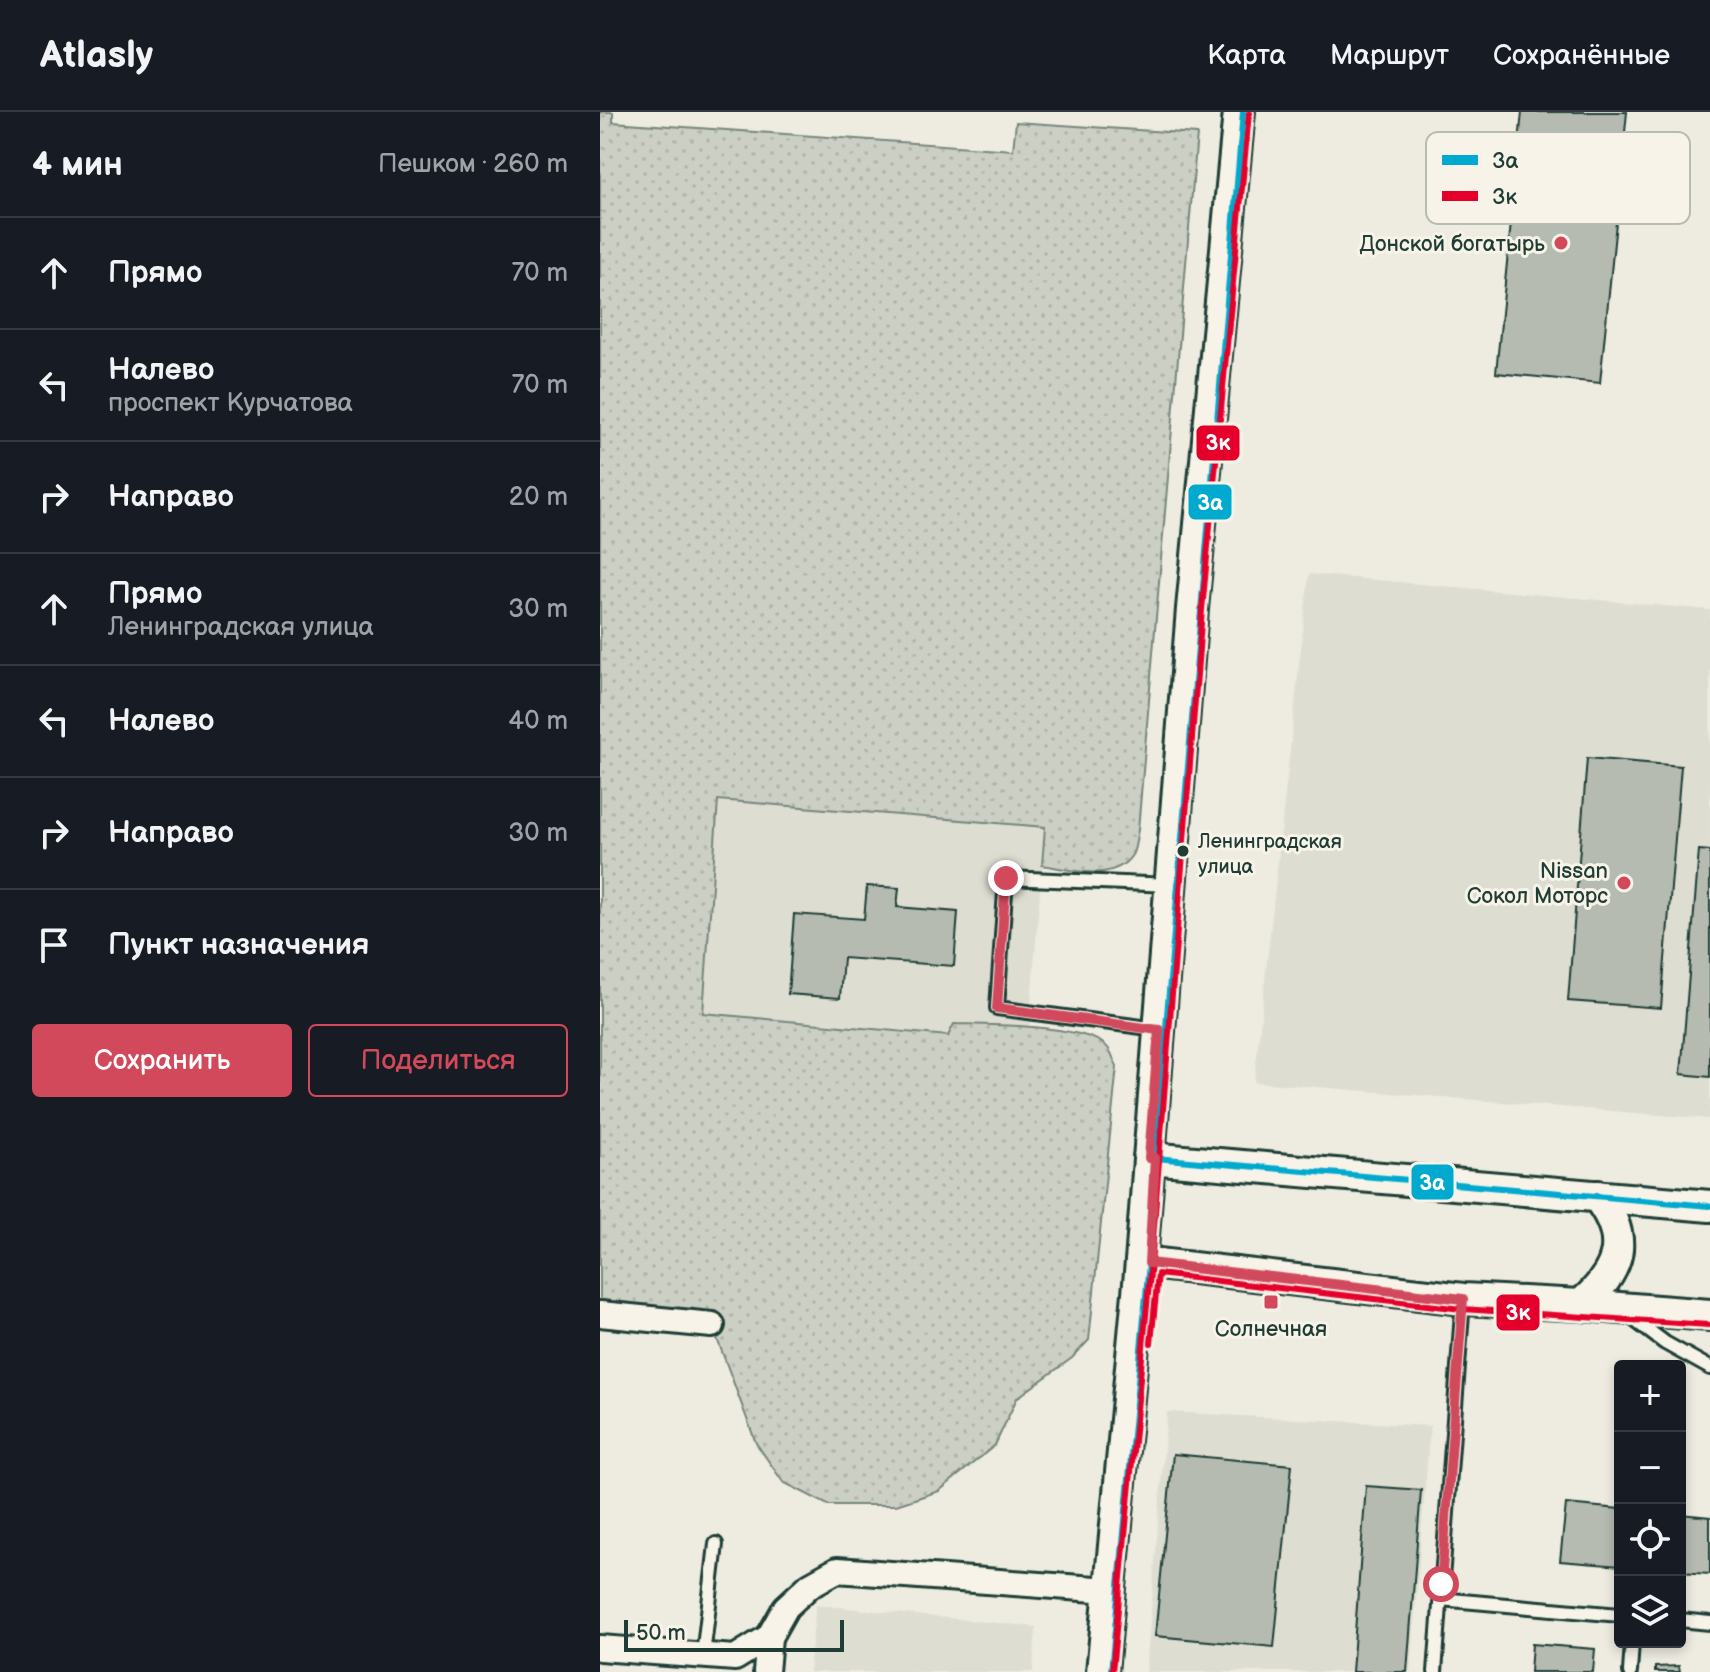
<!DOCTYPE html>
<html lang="ru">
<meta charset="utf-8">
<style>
:root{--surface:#171b24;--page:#20242c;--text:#f1f3f6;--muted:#9ea1a6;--line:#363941;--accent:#d1495b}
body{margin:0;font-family:"Balsamiq Sans",sans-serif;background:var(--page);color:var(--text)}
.controls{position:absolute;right:24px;bottom:24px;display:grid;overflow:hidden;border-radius:8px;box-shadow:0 4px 12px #0003}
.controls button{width:72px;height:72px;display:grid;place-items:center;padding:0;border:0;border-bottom:2px solid var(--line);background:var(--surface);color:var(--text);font:40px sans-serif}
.scale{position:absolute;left:24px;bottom:20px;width:220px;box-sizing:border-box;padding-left:8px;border:4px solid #1f3d34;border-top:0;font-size:22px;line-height:28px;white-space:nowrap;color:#1f3d34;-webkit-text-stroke:6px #f7f3e8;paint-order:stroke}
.stop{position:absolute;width:24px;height:24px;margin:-18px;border:6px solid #d1495b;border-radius:50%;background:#fff}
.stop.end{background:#d1495b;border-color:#fff;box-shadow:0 2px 8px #0008}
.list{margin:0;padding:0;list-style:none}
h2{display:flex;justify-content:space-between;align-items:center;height:104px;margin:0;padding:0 32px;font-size:34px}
h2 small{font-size:26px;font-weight:400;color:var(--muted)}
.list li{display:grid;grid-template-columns:52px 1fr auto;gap:24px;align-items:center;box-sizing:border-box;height:112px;padding:0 32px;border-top:2px solid var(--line)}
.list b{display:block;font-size:30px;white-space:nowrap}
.list p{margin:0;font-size:26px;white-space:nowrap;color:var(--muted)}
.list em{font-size:26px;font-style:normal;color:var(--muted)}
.actions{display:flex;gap:16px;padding:24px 32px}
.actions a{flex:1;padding:18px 0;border:2px solid var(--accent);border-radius:8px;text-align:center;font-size:28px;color:var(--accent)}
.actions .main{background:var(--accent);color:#fff}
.icon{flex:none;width:44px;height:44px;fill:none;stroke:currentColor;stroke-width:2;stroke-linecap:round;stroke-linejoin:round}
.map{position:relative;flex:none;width:1110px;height:1560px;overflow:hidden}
header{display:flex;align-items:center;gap:48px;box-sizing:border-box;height:112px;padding:0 40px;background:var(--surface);border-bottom:2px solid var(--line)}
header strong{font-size:38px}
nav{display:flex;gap:44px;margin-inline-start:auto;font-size:28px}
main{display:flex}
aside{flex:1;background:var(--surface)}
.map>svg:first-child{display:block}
.built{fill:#ddddd2}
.grass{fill:url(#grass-dots);stroke:#76867c;stroke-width:2}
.building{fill:#b5bbb0;stroke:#1f3d34;stroke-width:2}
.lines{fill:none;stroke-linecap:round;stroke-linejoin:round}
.service-casing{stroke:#1f3d34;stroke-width:18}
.minor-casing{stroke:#1f3d34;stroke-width:30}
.tertiary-casing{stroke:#1f3d34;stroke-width:36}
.service{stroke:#f7f3e8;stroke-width:12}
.minor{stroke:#f7f3e8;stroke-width:24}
.tertiary{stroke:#f7f3e8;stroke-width:30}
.bus-1-casing{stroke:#f7f3e8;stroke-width:12}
.bus-2-casing{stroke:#f7f3e8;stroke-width:12}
.bus-1{stroke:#00a9ce;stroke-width:6}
.bus-2{stroke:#e4002b;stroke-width:6}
.route{stroke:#d1495b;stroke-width:10}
.poi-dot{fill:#d1495b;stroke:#f7f3e8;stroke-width:3}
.bus-dot{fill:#1f3d34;stroke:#f7f3e8;stroke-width:3}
.labels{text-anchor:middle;stroke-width:6;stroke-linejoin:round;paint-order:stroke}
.bus-label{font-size:20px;fill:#1f3d34;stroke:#f7f3e8;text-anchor:start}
.poi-label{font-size:22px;fill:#1f3d34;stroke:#f7f3e8;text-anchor:end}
.key{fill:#f7f3e8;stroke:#b6bcb2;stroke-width:2}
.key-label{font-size:22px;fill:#1f3d34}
.line-badge{stroke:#f7f3e8;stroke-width:3}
.badge-label{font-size:22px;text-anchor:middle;font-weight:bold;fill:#fff}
</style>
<header>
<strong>Atlasly</strong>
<nav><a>Карта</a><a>Маршрут</a><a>Сохранённые</a></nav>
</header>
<main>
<aside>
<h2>4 мин<small>Пешком · 260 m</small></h2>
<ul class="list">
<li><svg class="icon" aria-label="ahead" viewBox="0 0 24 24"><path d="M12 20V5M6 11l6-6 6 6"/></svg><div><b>Прямо</b></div><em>70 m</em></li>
<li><svg class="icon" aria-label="left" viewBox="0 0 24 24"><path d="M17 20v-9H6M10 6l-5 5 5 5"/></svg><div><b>Налево</b><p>проспект Курчатова</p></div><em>70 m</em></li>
<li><svg class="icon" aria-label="right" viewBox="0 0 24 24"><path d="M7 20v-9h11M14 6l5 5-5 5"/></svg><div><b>Направо</b></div><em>20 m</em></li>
<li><svg class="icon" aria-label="ahead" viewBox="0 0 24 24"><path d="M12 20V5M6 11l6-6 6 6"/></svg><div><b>Прямо</b><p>Ленинградская улица</p></div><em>30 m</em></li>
<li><svg class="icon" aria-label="left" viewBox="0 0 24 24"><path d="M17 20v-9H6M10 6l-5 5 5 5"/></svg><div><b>Налево</b></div><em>40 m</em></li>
<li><svg class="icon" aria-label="right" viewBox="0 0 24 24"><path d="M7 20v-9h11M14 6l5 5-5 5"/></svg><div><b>Направо</b></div><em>30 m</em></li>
<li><svg class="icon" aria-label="arrive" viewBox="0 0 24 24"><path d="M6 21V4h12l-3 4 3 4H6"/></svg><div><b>Пункт назначения</b></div></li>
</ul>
<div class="actions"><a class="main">Сохранить</a><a>Поделиться</a></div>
</aside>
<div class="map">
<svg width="1110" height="1560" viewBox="0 0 1110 1560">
<defs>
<pattern id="grass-dots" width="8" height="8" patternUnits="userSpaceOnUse" patternTransform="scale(2)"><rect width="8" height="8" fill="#cccfc4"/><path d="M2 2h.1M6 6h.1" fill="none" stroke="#afb3a9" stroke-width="1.8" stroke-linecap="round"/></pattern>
</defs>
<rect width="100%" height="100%" fill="#eeece1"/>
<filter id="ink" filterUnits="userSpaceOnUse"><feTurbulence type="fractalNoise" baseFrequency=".0125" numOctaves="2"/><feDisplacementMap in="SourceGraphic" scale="16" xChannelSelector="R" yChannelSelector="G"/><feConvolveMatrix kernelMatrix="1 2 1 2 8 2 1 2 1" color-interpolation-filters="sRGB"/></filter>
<g filter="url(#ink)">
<g class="built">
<path d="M709,462L1110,498V1007L654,970Z"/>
<path d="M118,687L445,715L429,916L354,912L348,924L102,901Z"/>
<path d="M567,1300L830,1314L810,1560H546Z"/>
<path d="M216,1493L436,1515L433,1560H209Z"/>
</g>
<path class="grass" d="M0,0H13V10L413,38L416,10L597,22L538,718C536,725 536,737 532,743C513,772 470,757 442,753L445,715L118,688L103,901L348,924L354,912C386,913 489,912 508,936C512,941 514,949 517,954L489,1228L472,1246L417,1286L395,1333L339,1379L296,1393H228L183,1370L156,1331L112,1213L0,1192Z"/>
<g class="building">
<path d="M922,0H1027L1000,271L896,261Z"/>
<path d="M987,646L1081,654L1061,896L968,889Z"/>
<path d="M1099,738L1110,739V965L1081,962Z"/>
<path d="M267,774L299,776L297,795L358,800L354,854L243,846L240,886L188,882L194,802L264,807Z"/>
<path d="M573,1342L692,1353L674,1535L555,1524Z"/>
<path d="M766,1374L821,1378L807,1560H752Z"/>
<path d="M966,1392L1020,1397V1454L960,1449Z"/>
<path d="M1080,1402L1110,1405V1462L1080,1460Z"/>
<path d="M932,1532L995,1537L993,1560H930Z"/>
<path d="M1079,1554L1080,1560H1055V1555Z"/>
</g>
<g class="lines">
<defs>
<g id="service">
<path d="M557,917L397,896L406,766L570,773"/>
<path d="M1028,1203L1065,1231L1110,1256"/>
<path d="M840,1487L1020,1503"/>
<path d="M1080,1508L1110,1511"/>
<path d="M103,1544L116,1432"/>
<path d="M835,1560L863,1188"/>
<path d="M1030,1560L1032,1530"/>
</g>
<g id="minor">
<path d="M0,1202L112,1213"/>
<path d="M0,1536L135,1546L169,1525L186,1495L210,1473L237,1458L509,1478"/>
<path d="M166,1560L169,1525"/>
</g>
<g id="tertiary">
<path d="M549,1046L1110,1094"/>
<path d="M541,1150L863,1187L981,1193L1110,1203"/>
<path d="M981,1193C1020,1159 1031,1127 997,1084"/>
<path d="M502,1560L541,1150L592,497L639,0"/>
</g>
</defs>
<use href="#service" class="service-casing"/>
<use href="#minor" class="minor-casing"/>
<use href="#tertiary" class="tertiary-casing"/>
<use href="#service" class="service"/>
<use href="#minor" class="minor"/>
<use href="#tertiary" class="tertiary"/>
<defs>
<g id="bus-1">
<path d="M555,1046L1110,1094"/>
<path d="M511,1560L549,1151L555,1046L643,0"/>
</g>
<g id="bus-2">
<path d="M551,1231L558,1162L862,1197L1109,1213"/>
<path d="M512,1560L551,1151L602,498L649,1"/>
</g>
</defs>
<use href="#bus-1" class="bus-1-casing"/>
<use href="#bus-2" class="bus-2-casing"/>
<use href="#bus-1" class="bus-1"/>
<use href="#bus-2" class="bus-2"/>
</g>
</g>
<g class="lines" filter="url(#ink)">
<path class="route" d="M406,766L397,896L559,918L549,1046H555L549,1151L863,1187L841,1472"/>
</g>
<g class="poi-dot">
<circle cx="961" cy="131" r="8"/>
<circle cx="1024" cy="771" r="8"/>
<rect x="663" y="1182" width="16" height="16" rx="4"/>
</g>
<circle class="bus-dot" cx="583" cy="739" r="7"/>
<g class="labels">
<g class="bus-label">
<text x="598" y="736">Ленинградская<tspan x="598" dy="25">улица</tspan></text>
</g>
<g class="poi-label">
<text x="945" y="139">Донской богатырь</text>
<text x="1008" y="766">Nissan<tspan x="1008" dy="25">Сокол Моторс</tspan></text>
<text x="671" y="1224" text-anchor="middle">Солнечная</text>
</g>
</g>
<rect x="826" y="20" width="264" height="92" rx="12" class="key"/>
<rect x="842" y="43" width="36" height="10" fill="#00a9ce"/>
<rect x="842" y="79" width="36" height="10" fill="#e4002b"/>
<g class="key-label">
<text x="892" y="56">3а</text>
<text x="892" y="92">3к</text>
</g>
<g class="line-badge">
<rect x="595" y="312" width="46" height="38" rx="8" fill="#e4002b"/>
<rect x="587" y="371" width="46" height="38" rx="8" fill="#00a9ce"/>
<rect x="810" y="1051" width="45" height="38" rx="8" fill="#00a9ce"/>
<rect x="895" y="1181" width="46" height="39" rx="8" fill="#e4002b"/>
</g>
<g class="badge-label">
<text x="618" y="338">3к</text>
<text x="610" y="398">3а</text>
<text x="832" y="1078">3а</text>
<text x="918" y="1208">3к</text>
</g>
</svg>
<div class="controls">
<button>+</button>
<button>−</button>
<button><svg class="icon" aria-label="locate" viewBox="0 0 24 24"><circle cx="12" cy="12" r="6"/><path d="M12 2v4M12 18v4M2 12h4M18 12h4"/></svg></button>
<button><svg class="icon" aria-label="layers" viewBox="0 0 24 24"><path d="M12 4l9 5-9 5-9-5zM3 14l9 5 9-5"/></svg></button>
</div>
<div class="scale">50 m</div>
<div class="stop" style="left:841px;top:1472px"></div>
<div class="stop end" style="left:406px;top:766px"></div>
</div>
</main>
